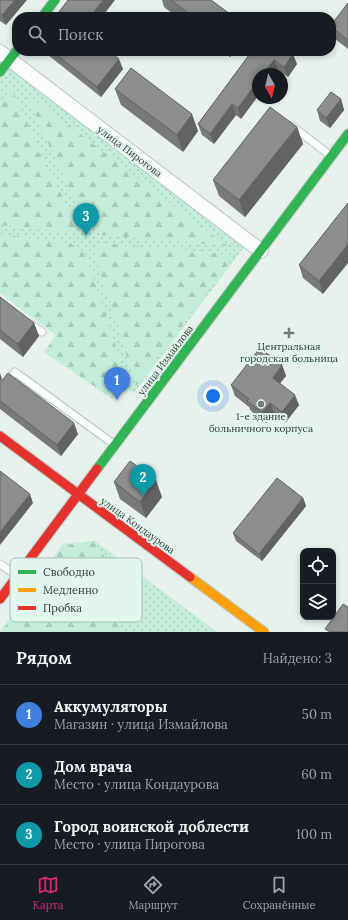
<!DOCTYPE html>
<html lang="ru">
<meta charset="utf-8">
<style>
:root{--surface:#171b24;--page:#242831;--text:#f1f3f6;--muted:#9ea1a6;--line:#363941;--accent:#db2777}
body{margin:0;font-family:Lora,serif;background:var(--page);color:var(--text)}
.controls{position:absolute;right:12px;bottom:12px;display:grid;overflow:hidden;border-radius:8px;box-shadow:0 2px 6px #0003}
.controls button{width:36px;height:36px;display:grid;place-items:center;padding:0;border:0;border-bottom:1px solid var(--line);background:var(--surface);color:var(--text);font:20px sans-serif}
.compass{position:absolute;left:252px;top:68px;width:36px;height:36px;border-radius:50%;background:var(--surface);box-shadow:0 2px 6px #0003;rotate:172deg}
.you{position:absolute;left:213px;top:396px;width:14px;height:14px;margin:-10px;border:3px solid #fff;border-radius:50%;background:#1a73e8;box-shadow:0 0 0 6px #1a73e833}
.badge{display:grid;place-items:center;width:26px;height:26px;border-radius:50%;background:var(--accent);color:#fff;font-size:13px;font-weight:700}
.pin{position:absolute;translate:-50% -33px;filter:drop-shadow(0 1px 2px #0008)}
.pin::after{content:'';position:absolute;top:21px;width:14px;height:12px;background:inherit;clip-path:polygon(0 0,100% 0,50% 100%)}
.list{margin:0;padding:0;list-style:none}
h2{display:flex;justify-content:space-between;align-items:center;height:52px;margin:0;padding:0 16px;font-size:17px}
h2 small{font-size:13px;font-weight:400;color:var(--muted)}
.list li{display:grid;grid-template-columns:26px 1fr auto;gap:12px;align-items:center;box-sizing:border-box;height:60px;padding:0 16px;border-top:1px solid var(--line)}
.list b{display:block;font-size:15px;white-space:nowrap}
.list p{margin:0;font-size:13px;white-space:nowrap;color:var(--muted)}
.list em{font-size:13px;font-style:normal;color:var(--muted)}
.icon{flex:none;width:22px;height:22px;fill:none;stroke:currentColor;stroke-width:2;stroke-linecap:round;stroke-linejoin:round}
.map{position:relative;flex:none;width:348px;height:632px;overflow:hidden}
.search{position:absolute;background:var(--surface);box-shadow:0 2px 6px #0003;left:12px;right:12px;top:12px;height:44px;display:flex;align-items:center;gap:10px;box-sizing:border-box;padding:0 14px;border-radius:16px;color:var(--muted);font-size:15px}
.sheet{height:232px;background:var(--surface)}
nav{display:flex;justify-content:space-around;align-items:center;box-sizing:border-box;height:56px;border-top:1px solid var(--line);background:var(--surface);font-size:11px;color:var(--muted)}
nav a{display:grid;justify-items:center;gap:2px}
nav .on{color:var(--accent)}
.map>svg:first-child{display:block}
.green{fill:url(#green-dots)}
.forest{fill:url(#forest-firs)}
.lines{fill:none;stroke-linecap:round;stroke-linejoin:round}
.lane-casing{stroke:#bcc5c1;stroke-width:9}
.street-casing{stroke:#bcc5c1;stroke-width:16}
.fast-casing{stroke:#bcc5c1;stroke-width:11}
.slow-casing{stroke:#bcc5c1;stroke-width:11}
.jam-casing{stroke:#bcc5c1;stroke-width:11}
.lane{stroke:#fbfdfc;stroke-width:7}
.street{stroke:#fbfdfc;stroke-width:14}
.fast{stroke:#30b455;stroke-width:9}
.slow{stroke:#ff9f0a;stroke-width:9}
.jam{stroke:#e5322d;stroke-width:9}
.wall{fill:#787a79}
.shaded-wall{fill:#626363}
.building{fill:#8c8e8d;stroke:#626363}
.poi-dot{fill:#737c78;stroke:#e1f6ec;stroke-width:1.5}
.labels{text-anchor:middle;stroke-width:4;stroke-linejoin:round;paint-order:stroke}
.street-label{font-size:10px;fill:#353d39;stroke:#e1f6ec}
.poi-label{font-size:10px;fill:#353d39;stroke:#e1f6ec}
.key{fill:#e1f6ec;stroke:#adbeb6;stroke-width:1}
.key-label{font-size:11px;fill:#353d39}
</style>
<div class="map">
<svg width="348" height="632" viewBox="0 0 348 632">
<defs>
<pattern id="green-dots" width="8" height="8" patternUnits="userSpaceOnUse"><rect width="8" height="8" fill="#c1edd9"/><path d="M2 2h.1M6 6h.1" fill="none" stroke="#a6ccbb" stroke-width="1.8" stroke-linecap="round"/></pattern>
<pattern id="forest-firs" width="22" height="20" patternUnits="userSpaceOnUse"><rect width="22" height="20" fill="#c1edd9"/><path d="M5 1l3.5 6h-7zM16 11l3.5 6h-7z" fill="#a6ccbb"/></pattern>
</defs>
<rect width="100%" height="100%" fill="#e6f1ec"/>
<g class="green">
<path d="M10,60L248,242L134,393L121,385L112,399L44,352L56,335L0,293V73Z"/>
<path d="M95,541L217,632H0L63,544Z"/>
</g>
<g class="forest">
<path d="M11,88L75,224L71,233L0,225V102Z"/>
<path d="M24,91L227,246L101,235C99,226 94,221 84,221Z"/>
<path d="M0,234L71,243L76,249L85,251L126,377L112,398L44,352L57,335L0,292Z"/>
<path d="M99,243L235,255L136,386L93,249Z"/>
<path d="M95,542L109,564L119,632H1L64,545Z"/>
</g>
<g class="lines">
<defs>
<g id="lane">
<path d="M292,126L331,156"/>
<path d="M29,323L42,332"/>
<path d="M0,390L15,372L115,445"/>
<path d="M0,564L16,575"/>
</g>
<path id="street" d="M0,52L261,251"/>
<g id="fast">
<path d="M42,17L55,0"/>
<path d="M0,72L17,50"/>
<path d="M97,469L348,134"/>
</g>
<path id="slow" d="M190,577L264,632"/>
<g id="jam">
<path d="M0,436L190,577"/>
<path d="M0,599L97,469"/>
</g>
</defs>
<use href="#lane" class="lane-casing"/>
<use href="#street" class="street-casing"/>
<use href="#fast" class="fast-casing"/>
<use href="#slow" class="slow-casing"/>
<use href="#jam" class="jam-casing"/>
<use href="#lane" class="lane"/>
<use href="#street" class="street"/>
<use href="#fast" class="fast"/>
<use href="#slow" class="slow"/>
<use href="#jam" class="jam"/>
</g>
<g class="wall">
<path d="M0,0L6,25L0,21Z"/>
<path d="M162,0H211L234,17H177L164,7Z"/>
<path d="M348,3V49L335,39L331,28V25Z"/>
<path d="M43,51H109L123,69L101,97Z"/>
<path d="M223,51H235L230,57Z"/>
<path d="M252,51L297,64L288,77L278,70L275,74H258V96L241,119L236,115L214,144L202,135L198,124Z"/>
<path d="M115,89L198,131L183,152L121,105Z"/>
<path d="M341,99L344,110L330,128L320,121L317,110Z"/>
<path d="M297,127L303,144L245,217L219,196L213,180Z"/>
<path d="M348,203L323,294L303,278L299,265Z"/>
<path d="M0,297L34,323L39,336L23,357L0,339Z"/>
<path d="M282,365L286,376L280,383L299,405L286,422L274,413L266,423L251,411L249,407L235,396L231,385Z"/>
<path d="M0,383L78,434L61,456L0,409Z"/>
<path d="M114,482L162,497L146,518L120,499Z"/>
<path d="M303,498L306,506L262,561L236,541L233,533Z"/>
</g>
<g class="shaded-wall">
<path d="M15,0H27L6,25L2,15Z"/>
<path d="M103,0H115L102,17H90Z"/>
<path d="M228,51H235L230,57Z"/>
<path d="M293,54L297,64L288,77L284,67Z"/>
<path d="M119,59L123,69L101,97L97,87Z"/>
<path d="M274,60L278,70L275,74H263Z"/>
<path d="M258,81V96L241,119L238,108Z"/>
<path d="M341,99L344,110L330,128L326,118Z"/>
<path d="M232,104L236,115L214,144L210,134Z"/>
<path d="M192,114L198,131L183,152L177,135Z"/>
<path d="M297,127L303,144L245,217L239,200Z"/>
<path d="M348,244V263L323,294L319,281Z"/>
<path d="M34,323L39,336L23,357L18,344Z"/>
<path d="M282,365L286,376L276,388L273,378Z"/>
<path d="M0,373L2,379L0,382Z"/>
<path d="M295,395L299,405L286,422L282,412Z"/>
<path d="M270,403L274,413L266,423L262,412Z"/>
<path d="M74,423L78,434L61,456L57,445Z"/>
<path d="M156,480L162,497L146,518L140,502Z"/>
<path d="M30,494L33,503L0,545V532Z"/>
<path d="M303,498L306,506L262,561L259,554Z"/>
</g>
<g class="building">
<path d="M0,0H15L2,15L0,13Z"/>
<path d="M68,0H103L90,17H55Z"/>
<path d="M171,0H211L234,17H193Z"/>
<path d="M348,3V40L331,27V25Z"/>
<path d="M52,51H109L119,59L97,87Z"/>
<path d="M252,51H289L293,54L284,67L274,60L263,74H258V81L238,108L232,104L210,134L198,124Z"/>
<path d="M131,68L192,114L177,135L115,89Z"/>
<path d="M331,92L341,99L326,118L317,110Z"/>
<path d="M270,107L297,127L239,200L213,180Z"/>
<path d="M348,203V244L319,281L299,265Z"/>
<path d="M0,297L34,323L18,344L0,330Z"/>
<path d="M260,348L282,365L273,378L295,395L282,412L270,403L262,412L247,401L249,399L231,385Z"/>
<path d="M8,373L74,423L57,445L0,401V383Z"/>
<path d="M130,461L156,480L140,502L114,482Z"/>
<path d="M0,471L30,494L0,532Z"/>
<path d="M277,478L303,498L259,554L233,533Z"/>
<path d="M343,604L348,607V632H330L325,629Z"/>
</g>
<g class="poi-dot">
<path d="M287 327h4v4h4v4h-4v4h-4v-4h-4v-4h4z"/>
<circle cx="261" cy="404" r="4"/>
</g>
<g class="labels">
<g class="street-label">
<text transform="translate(130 151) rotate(37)" y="4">улица Пирогова</text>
<text transform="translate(165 360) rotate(-53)" y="4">улица Измайлова</text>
<text transform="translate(138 525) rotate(36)" y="4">улица Кондаурова</text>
</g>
<g class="poi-label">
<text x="289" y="350">Центральная<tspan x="289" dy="12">городская больница</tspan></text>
<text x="261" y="420">1-е здание<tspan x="261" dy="12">больничного корпуса</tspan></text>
</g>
</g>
<rect x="10" y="558" width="132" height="64" rx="6" class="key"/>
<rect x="18" y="570" width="18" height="4" fill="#30b455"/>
<rect x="18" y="588" width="18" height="4" fill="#ff9f0a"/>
<rect x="18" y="606" width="18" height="4" fill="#e5322d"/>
<g class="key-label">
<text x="43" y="576">Свободно</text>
<text x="43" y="594">Медленно</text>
<text x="43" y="612">Пробка</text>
</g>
</svg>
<div class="controls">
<button><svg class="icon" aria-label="locate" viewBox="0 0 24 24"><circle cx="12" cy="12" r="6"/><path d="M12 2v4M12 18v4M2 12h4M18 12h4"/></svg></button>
<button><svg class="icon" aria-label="layers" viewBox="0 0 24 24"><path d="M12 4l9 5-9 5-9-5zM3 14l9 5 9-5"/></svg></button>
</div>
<svg class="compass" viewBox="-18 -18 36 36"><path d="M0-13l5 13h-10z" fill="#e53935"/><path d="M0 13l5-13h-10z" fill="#9ea1a6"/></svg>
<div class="you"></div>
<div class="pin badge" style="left:117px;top:400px;background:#3f7fe0">1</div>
<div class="pin badge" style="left:143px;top:497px;background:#0f9aa8">2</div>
<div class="pin badge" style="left:86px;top:236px;background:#0f9aa8">3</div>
<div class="search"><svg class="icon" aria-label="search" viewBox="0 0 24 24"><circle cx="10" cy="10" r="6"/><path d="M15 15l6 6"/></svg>Поиск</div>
</div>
<section class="sheet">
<h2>Рядом<small>Найдено: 3</small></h2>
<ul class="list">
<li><span class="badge" style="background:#3f7fe0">1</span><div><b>Аккумуляторы</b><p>Магазин · улица Измайлова</p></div><em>50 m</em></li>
<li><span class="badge" style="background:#0f9aa8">2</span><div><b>Дом врача</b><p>Место · улица Кондаурова</p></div><em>60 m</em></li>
<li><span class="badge" style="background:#0f9aa8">3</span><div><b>Город воинской доблести</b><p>Место · улица Пирогова</p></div><em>100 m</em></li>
</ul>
</section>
<nav>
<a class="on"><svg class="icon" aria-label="map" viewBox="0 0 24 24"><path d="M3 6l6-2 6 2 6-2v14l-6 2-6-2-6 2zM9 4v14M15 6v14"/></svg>Карта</a>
<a><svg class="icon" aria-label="directions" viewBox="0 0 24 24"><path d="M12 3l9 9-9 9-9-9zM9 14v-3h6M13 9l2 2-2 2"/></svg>Маршрут</a>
<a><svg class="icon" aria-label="saved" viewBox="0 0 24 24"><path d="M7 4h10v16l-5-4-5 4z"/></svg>Сохранённые</a>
</nav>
